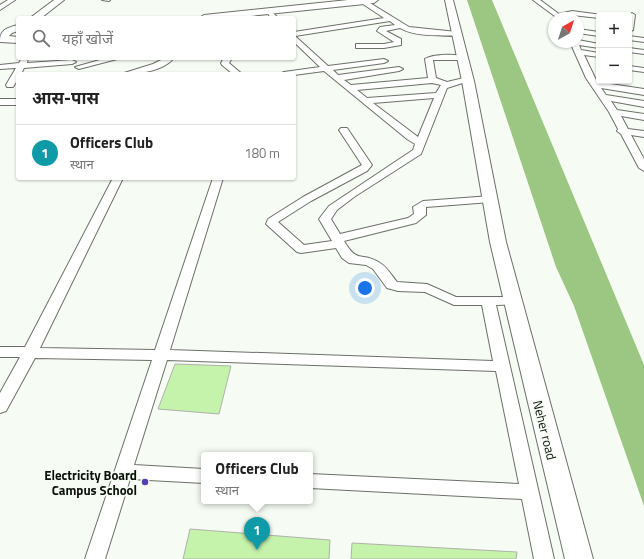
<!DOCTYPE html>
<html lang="hi">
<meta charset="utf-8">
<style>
:root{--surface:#fff;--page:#f2f2f2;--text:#222;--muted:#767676;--line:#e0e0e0;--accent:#db2777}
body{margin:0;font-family:"Titillium Web","Noto Sans Devanagari",sans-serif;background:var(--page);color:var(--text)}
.controls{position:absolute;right:12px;top:12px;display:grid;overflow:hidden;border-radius:4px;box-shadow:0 1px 3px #0004}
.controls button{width:36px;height:36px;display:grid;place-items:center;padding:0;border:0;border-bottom:1px solid var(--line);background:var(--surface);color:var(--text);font:20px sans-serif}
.compass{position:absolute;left:548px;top:12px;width:36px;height:36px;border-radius:50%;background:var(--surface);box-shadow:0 1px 3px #0004;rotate:39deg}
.you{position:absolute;left:365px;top:288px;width:14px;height:14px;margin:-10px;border:3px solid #fff;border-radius:50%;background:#1a73e8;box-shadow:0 0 0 6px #1a73e833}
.badge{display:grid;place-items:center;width:26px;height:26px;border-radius:50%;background:var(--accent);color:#fff;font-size:13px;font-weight:700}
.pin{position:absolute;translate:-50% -33px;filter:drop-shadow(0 1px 2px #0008)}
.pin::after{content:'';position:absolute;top:21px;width:14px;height:12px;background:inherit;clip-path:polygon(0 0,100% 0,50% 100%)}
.popup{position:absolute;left:201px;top:452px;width:112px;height:52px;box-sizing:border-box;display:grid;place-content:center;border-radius:4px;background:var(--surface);filter:drop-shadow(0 1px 3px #0005);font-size:13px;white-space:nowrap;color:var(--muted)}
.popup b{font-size:15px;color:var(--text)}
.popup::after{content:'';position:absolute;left:50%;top:100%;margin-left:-8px;border:8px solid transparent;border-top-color:var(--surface)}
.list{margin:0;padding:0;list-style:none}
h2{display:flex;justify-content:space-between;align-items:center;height:52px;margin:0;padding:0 16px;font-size:17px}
h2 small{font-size:13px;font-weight:400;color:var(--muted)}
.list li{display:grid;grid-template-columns:26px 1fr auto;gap:12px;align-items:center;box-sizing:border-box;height:56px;padding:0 16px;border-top:1px solid var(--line)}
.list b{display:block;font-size:15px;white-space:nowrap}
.list p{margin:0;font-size:13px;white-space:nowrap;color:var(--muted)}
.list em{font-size:13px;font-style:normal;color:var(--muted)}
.icon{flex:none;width:22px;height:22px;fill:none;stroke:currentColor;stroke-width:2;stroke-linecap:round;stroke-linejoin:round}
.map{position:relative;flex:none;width:644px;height:559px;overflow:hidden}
.search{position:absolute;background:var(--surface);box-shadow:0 1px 3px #0004;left:16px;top:16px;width:280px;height:44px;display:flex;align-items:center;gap:10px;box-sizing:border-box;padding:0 14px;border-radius:4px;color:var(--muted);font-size:15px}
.panel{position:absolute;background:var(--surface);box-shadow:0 1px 3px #0004;left:16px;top:72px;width:280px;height:108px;border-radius:4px}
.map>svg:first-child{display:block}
.water{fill:#9cc783}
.building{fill:#c5f3ac;stroke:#adb2aa}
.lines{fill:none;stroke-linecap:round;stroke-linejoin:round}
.lane-casing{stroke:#6c7069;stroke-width:2}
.street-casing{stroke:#6c7069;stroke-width:2}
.secondary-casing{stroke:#6c7069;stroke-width:2}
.lane{fill:#fff;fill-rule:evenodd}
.street{fill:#fff;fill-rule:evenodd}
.secondary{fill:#fff;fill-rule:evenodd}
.poi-dot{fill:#523eb5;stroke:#f6fcf3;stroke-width:1.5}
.labels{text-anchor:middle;stroke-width:3.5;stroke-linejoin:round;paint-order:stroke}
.near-street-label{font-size:13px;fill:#0d0f0c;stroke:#f6fcf3}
.near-poi-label{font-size:13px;font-weight:bold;fill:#0d0f0c;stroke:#f6fcf3;text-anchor:end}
</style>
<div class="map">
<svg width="644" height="559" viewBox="0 0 644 559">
<rect width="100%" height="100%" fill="#f6fcf3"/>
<path class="water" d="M467,0H492L644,365V506L574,306L556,267Z"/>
<g class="building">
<path d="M175,364L231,366L219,414L158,409Z"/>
<path d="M190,529L330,540L329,559H183Z"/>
<path d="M352,543L517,552L516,559H351Z"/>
</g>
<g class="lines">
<defs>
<path id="lane" d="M102,0H110L109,1Z"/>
<g id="street">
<path d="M8,0H15L0,10V5Z"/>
<path d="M359,0H365L409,27L457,32L461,34L457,36C440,35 415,37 400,28L386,31L401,39V45L384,48H356V44H384L394,42L377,31L380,27L395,25L390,21L295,36L328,66L384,59L388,61L384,63L333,70L338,75L399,67L403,69L399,71L344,80L351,85L428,78L425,59C432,54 460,53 466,58L462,60H433L436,78L447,82L468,77L472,80L447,88L421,154L354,197L337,210L331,219L340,234L408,218L414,214L413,207L423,201L491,196L497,199L491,202L426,207V215L416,223L344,241C358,265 362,251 380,263C387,267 392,276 397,282L427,284L456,297H514L519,298L521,301L519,304L496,305L554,559H534L522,499L310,488V474L519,484L496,371L167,360L134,465L204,469V483L130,479L105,559H85L152,360L35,358L6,411L0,413V393L20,357H0V347H25L113,178H123L40,348L155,350L213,178H223L170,350L493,361L482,305H454L425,292L398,291L387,288L373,269L366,265L349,263L342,258L336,248L301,253L297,252L266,224L268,219L303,197L362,165L339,130L341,128H347L372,165L367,171L311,201L278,222L304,245L332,241L319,219L329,206L413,150L415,144L407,139L324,71L294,75L280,74L284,72L320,67L294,42V32L384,18L360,2ZM432,83L441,85L436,93L367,98L357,90ZM434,98L418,137L373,103Z"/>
<path d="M533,0H540L559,14L572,11L602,15H599V18L572,15L564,17V18L556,17Z"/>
<path d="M269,9L278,18H271L266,11Z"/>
<path d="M632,13L635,15L633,30L629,32V15Z"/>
<path d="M578,29L599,32V36L578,33Z"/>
<path d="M629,36L644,38V42L629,40Z"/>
<path d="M578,40L599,44V48L579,45L581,50L599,53V57L584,55L597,82L644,89V95L601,88L606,95L644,101V107L611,101L617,110L644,114V120L621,116L628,129L644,131V137L631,135L644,159V171L639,168L621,134L617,131L618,129L609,112L586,78L570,42H578Z"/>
<path d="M629,48L644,50V54L629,52Z"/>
<path d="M22,58H28L27,63L72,60L76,62L72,64L24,68L21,74H18V79L13,87H7L6,85L16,68L0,69V65L19,63Z"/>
<path d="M107,58H121L79,69L75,67Z"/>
<path d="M165,58L172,60C160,72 137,74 121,74L153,64Z"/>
<path d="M224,58H232L229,63L242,74H233L222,65L221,63Z"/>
<path d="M629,66L644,68V72L629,70Z"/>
<rect x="0" y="99" width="18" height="6"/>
</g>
<g id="secondary">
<path d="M54,0H64L41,18H30Z"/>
<path d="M348,0H378L374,3L231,18H199L204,15Z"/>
<path d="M445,0H453L474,81L506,242L593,559H565L490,242L462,81Z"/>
<path d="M18,25V31L12,33L9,36L18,37V43L0,42C0,29 7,28 18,25Z"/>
</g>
</defs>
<use href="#lane" class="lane-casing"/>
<use href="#street" class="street-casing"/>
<use href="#secondary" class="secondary-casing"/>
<use href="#lane" class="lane"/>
<use href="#street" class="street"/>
<use href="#secondary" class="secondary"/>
</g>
<circle class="poi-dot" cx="145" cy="482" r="4"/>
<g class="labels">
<g class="near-street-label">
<text transform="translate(545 430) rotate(76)" y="5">Neher road</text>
</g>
<g class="near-poi-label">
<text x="137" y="480">Electricity Board<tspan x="137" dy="15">Campus School</tspan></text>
</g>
</g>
</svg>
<div class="controls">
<button>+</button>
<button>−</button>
</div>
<svg class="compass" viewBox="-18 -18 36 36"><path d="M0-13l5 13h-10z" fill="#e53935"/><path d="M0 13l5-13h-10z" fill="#767676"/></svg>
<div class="you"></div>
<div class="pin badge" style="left:257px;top:550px;background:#0f9aa8">1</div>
<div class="popup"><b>Officers Club</b>स्थान</div>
<div class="search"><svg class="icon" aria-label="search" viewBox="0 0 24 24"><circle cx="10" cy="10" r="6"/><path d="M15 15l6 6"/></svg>यहाँ खोजें</div>
<section class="panel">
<h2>आस-पास<small></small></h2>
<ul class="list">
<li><span class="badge" style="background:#0f9aa8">1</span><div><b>Officers Club</b><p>स्थान</p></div><em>180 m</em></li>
</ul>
</section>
</div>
